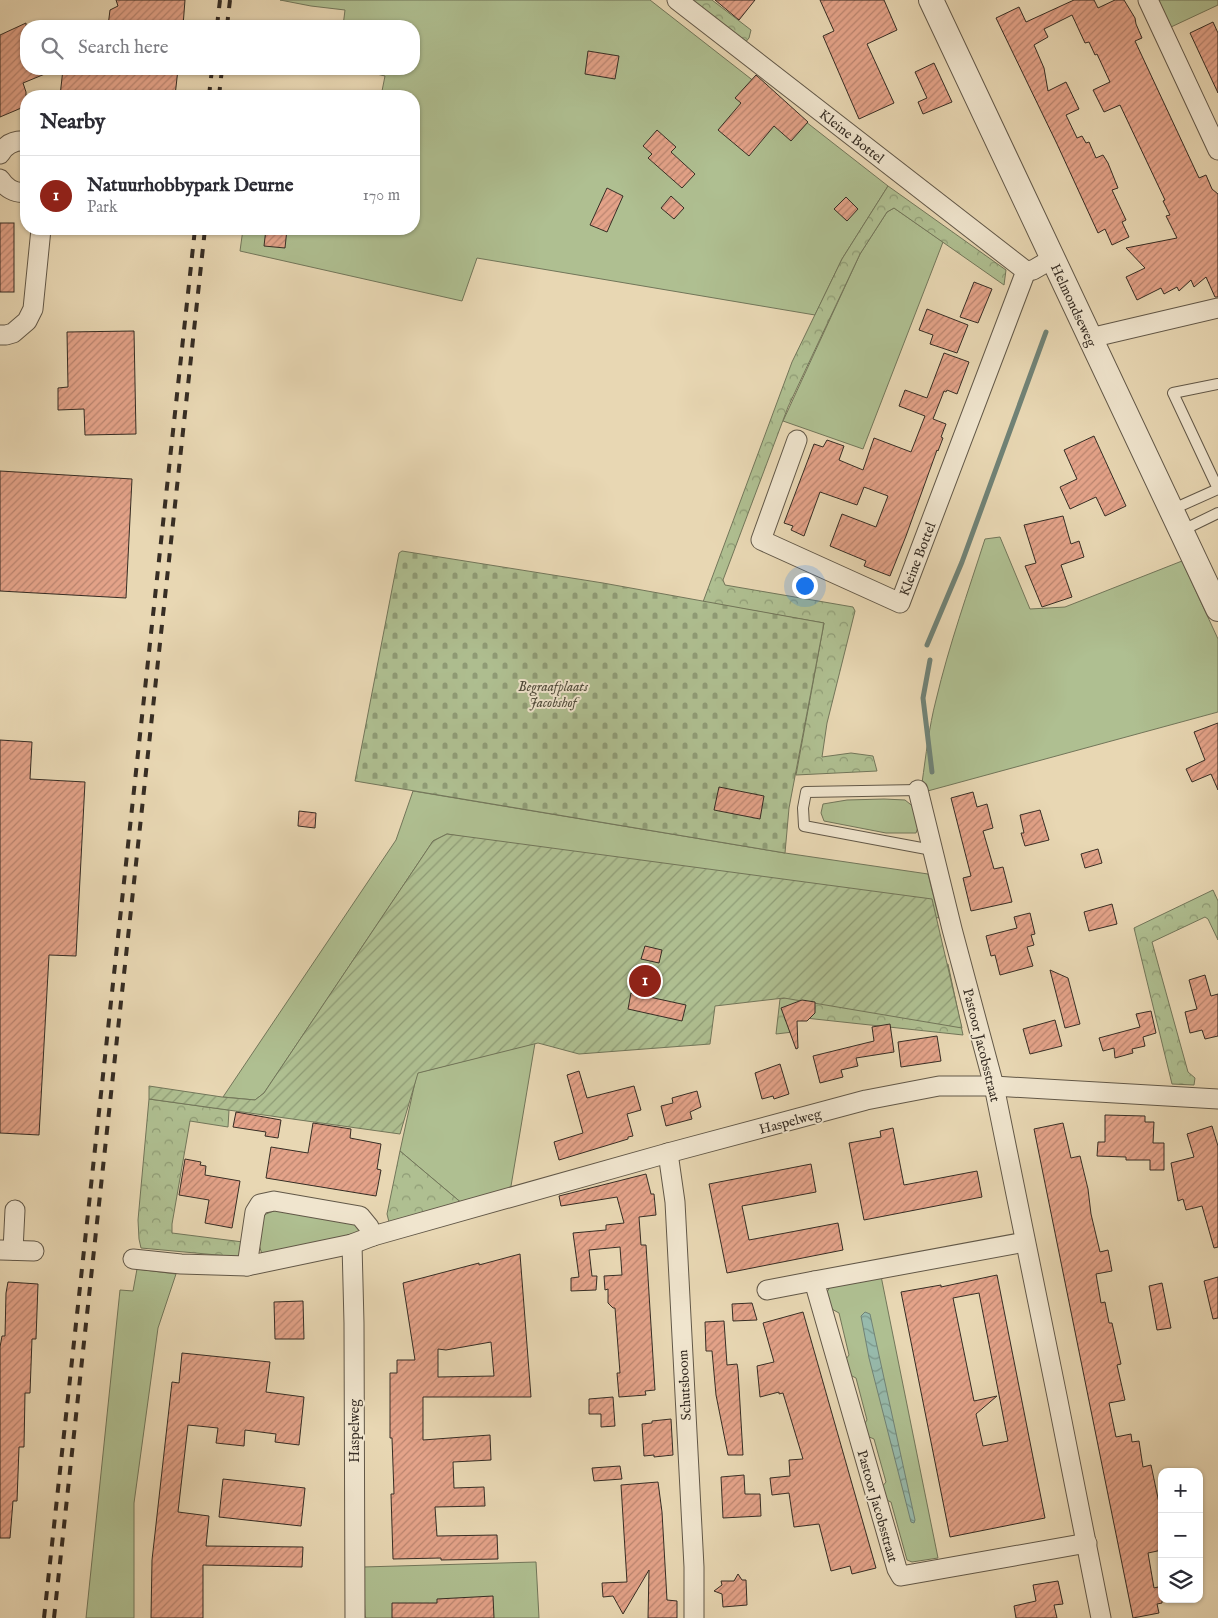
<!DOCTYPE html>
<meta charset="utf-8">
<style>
:root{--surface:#fff;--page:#f2f2f3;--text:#2b2b33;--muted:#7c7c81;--line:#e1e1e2;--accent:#8f2418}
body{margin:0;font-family:"IM FELL English",serif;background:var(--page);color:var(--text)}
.controls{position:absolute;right:15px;bottom:15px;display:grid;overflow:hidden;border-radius:10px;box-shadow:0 1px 4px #0004}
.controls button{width:45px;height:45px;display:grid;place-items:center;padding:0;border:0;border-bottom:1px solid var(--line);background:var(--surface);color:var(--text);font:25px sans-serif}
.you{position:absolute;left:804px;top:585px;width:18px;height:18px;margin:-12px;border:4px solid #fff;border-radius:50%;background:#1a73e8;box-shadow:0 0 0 8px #1a73e833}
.badge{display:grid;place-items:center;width:32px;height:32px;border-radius:50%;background:var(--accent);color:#fff;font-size:16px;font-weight:700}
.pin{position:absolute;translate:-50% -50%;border:2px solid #fff;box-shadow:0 1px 5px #0006}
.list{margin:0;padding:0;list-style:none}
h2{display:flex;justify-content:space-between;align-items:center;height:65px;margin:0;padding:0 20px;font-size:21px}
h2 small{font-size:16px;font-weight:400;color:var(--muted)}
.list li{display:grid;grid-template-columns:32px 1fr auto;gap:15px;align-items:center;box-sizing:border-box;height:80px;padding:0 20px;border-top:1px solid var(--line)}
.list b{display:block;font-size:19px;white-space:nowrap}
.list p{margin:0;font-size:16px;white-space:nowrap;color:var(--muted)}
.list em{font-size:16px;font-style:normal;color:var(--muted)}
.icon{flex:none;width:28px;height:28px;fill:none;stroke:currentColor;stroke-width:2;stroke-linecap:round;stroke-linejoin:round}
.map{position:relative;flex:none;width:1218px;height:1618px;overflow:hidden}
.search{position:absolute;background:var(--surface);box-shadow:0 1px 4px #0004;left:20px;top:20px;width:400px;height:55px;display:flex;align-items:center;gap:12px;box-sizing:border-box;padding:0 18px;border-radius:20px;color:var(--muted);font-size:19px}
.panel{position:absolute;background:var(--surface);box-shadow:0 1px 4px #0004;left:20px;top:90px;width:400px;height:145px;border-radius:20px}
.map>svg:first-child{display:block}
.green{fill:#afbf91;stroke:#72765a}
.forest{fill:url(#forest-crowns);stroke:#72765a}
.cemetery{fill:url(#cemetery-stones);stroke:#72765a}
.garden{fill:url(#garden-furrows);stroke:#72765a}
.water{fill:url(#water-waves);stroke:#708276}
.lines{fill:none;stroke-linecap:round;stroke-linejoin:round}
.stream{stroke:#708276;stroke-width:5}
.building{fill:url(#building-hatch);stroke:#362d24;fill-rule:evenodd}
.service-casing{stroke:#625848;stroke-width:12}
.minor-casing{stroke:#625848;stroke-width:21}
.tertiary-casing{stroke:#625848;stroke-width:26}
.service{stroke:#f0e5ce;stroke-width:10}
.minor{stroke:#f0e5ce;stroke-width:19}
.tertiary{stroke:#f0e5ce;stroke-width:24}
.rail{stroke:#362d24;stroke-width:4;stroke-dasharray:9 9;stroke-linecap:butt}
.labels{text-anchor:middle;stroke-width:4;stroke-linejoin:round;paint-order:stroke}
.street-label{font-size:14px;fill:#362d24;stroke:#f0e5ce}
.park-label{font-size:14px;font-style:italic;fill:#4e4a3a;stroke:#f0e5ce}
</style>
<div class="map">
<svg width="1218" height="1618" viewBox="0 0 1218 1618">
<defs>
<pattern id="forest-crowns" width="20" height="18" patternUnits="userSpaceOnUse" patternTransform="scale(1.25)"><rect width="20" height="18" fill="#afbf91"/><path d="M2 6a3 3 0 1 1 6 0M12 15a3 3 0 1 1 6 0" fill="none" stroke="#8f9c76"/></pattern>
<pattern id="cemetery-stones" width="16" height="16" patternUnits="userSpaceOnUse" patternTransform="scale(1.25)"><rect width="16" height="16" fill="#afbf91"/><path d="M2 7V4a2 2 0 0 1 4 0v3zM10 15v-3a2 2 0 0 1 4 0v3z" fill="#8f9c76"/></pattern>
<pattern id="garden-furrows" width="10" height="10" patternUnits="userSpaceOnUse" patternTransform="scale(1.25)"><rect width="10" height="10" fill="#afbf91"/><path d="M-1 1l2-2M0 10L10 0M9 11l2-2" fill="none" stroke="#8f9c76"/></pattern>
<pattern id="water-waves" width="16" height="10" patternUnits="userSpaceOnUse" patternTransform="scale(1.25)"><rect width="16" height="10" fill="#97baac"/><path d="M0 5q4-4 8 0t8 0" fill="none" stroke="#7c988c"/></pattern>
<pattern id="building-hatch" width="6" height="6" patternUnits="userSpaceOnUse" patternTransform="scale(1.25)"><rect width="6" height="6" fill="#e4a389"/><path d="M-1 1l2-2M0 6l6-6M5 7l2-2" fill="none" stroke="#ba8570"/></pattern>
</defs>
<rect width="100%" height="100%" fill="#e8d7b3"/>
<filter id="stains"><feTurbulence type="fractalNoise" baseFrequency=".004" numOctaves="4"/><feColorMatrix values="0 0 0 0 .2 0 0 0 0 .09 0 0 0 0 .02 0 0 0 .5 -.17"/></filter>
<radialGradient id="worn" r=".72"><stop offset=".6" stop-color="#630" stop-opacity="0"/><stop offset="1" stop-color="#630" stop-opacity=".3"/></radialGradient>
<g class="green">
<path d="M280,0H650L888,186L842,259L815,315L477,258L462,301L240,251L243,229H414V96H381L385,76L356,69H414V26H343L345,10L311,6Z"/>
<path d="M1158,0H1218V5L1171,27Z"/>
<path d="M894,208L943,242L863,449L783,421L860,254L887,212Z"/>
<path d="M1000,537L1030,609L1065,607L1182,561L1218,639V712L924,792L922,783C926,755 929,727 936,700C949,645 968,592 985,539Z"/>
<path d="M413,791L785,853L928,874L939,918L447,834L433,841L264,1093L255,1100L223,1097L396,840Z"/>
<path d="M884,799L905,800L915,808L920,822L916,833H886L824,821L821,813L823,804L847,800Z"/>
<path d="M535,1043L510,1192L464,1205L400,1151L417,1073Z"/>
<path d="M276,1210L353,1221L363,1233L263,1257L259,1245L261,1219L266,1214Z"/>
<path d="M137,1269L176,1274L158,1328L134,1503V1618H86L120,1290L133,1291Z"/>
<path d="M881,1276L938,1558L912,1562L907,1560L891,1502L884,1499L881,1488L886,1482L874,1439L867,1436L863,1426L867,1420L856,1378L848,1374L844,1362L849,1355L839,1313L830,1308L827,1292L830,1287Z"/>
<path d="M536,1562L539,1618H366L365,1616L363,1567Z"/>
</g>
<g class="forest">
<path d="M674,0H712L751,30L749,38L739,50Z"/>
<path d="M888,186L1006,270L1004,285L894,208L887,212L860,254L788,407L723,580L725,585L853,607L855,611L827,723L822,757L851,753L873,756L877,771L796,775L824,623L703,602L792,362L842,259Z"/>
<path d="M1213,890L1218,901V940L1208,919L1205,917L1152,942L1188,1072L1195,1078L1194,1085L1172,1084L1134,928Z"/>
<path d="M948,964L963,1035L796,1017L793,1032L776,1034L780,999Z"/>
<path d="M149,1099L229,1110L228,1127L190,1121L172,1224V1233L243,1242L239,1257L141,1248L139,1239L138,1220Z"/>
<path d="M400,1151L464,1205L390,1226L387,1214Z"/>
</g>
<path class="cemetery" d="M402,551L603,583L824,623L789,808L785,853L355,781L399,553Z"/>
<path class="garden" d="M447,834L932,899L962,1028L784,998L715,1006L710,1044L579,1054L538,1043L418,1073L400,1134L149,1099V1086L222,1097L255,1100L264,1093L433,841Z"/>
<path class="water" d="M865,1312L870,1314L915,1520L914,1523L911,1522L869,1358L861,1316Z"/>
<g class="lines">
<g class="stream">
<path d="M927,645L962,562L1046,332"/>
<path d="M930,660L923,698L932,772"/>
</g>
</g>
<g class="building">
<path d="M116,0H185L183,26H108L110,10L118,6Z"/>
<path d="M715,0H755L739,20Z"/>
<path d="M820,0H884L897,30L867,44L894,103L859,119L823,36L834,31Z"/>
<path d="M1074,0H1094L1098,8L1115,0H1124L1135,18L1136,24L1142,38L1135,41L1149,71L1199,178L1206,175L1212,189L1218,194V297H1215L1206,277L1194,287L1191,280L1179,291L1177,287L1164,294L1161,288L1137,300L1126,277L1145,268L1126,248L1177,238L1166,216L1170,215L1163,201L1165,200L1120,105L1104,112L1093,90L1110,82L1097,54L1095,55L1089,42L1085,43L1072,15L1044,29L1048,37L1034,45L1044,68L1048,91L1066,82L1079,109L1066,115L1077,138L1082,136L1086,143L1089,142L1096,158L1103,155L1108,163L1118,188L1112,190L1126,220L1122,222L1129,237L1112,245L1105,229L1098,233L1057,144L996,18L1019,7L1026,22Z"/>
<path d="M1213,22L1218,33V93L1190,33Z"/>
<path d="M26,23V69H57L23,83L26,92V106L0,117V35Z"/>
<path d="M588,51L619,56L615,79L585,74Z"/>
<path d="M934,63L952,102L923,114L918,102L927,98L915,72Z"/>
<path d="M63,69H178L175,96H60Z"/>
<path d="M756,75L808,122L791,141L774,126L749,156L718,130L741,103L735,98Z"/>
<path d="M657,130L676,147L671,152L695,174L682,188L648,158L652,154L643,146Z"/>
<path d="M607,188L623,196L607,232L590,225Z"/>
<path d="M671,196L684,208L674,219L661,208Z"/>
<path d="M846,197L858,209L847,221L834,209Z"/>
<rect x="0" y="223" width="14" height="69"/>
<path d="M266,229H287L285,248L264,246Z"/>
<path d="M974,282L992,289L978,323L960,317Z"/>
<path d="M927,309L968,325L957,353L930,344L933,335L919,330Z"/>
<path d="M134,331L136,434L85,435L84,409L58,410V388L68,387L67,332Z"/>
<path d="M944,353L969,362L957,394L947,390L946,392L944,391L933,419L946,424L941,437L943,438L938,451L937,450L906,536L890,576L864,566L866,561L830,546L842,514L876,527L888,496L864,487L857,505L820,492L804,536L791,530L793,526L784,523L814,444L823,447L827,440L844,446L839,460L863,470L874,438L911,452L925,416L899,406L905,390L927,398Z"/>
<path d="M1094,436L1126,506L1105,516L1096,497L1070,509L1060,487L1077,479L1064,450Z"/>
<path d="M0,471L132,479L126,598L0,591Z"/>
<path d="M1063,516L1071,544L1079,541L1084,557L1061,565L1072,597L1042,607L1025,566L1036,563L1024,525Z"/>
<path d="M1218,723V790L1211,774L1192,782L1186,769L1205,760L1194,732Z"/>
<path d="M0,740L32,742L30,779L85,782L76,956L49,955L39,1135L0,1133Z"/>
<path d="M719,787L764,796L760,819L714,810Z"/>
<path d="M973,792L977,807L987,804L993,828L983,831L994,869L1003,867L1012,902L971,911L963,878L971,876L951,798Z"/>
<path d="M1040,810L1049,840L1025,846L1021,833H1024L1020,815Z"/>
<path d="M299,811L316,813L315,828L298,826Z"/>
<path d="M1098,849L1102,863L1085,868L1081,854Z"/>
<path d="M1112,904L1117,924L1089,931L1084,912Z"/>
<path d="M1030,913L1035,934L1031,935L1034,945L1027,947L1033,966L1000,975L995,955L991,956L986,936L1017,928L1014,917Z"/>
<path d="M645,946L662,950L659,963L641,959Z"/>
<path d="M1050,970L1068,978L1080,1024L1065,1028Z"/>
<path d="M1205,975L1211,996L1218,994V1036L1205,1039L1202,1030L1190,1033L1185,1012L1197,1009L1189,980Z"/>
<path d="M631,993L686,1005L682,1021L628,1009Z"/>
<path d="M802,1000L815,1002V1013L807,1021H797L798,1048L796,1049L781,1008Z"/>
<path d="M1151,1011L1156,1033L1143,1037L1145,1046L1132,1049L1133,1053L1115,1058L1114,1048L1103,1051L1099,1038L1140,1027L1136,1014Z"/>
<path d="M1055,1020L1062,1046L1030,1054L1023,1029Z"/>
<path d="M890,1024L894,1052L856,1058L858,1066L841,1070L843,1077L820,1083L813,1056L874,1041L872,1027Z"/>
<path d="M937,1036L941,1061L901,1067L898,1042Z"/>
<path d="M780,1064L789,1094L774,1099L773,1096L762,1099L755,1073Z"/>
<path d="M579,1071L587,1098L634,1086L641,1110L627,1114L633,1136L628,1137V1139L559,1160L554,1142L583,1133L567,1075Z"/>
<path d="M697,1091L701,1107L690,1112L692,1119L666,1126L661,1106L673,1103L672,1098Z"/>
<path d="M236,1112L281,1120L278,1138L265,1136L266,1132L233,1127Z"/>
<path d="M1105,1115L1145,1116V1122H1154L1153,1143H1164V1170H1150V1160H1126V1157L1097,1156L1098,1142H1105Z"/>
<path d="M313,1123L351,1129L350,1138L381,1144L377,1169L381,1170L376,1196L266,1178L271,1147L308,1153Z"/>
<path d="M1063,1123L1071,1158L1080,1156L1088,1189L1091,1214L1100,1252L1108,1250L1112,1271L1096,1274L1101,1303L1105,1302L1109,1323H1112L1121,1364L1117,1365L1125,1400L1109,1403L1116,1437L1131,1434L1132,1442L1139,1441L1143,1467L1151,1465L1159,1503L1162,1502V1550L1148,1553L1154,1588L1162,1586V1603L1157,1604L1159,1613L1133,1618L1034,1129Z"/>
<path d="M1212,1126L1218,1146V1247L1214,1248L1202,1206L1186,1210L1183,1199L1178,1201L1171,1163L1194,1157L1187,1134Z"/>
<path d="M893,1128L904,1185L977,1171L982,1197L864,1220L849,1143L881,1137L880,1131Z"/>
<path d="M185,1159L201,1162L200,1165L206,1166L205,1175L240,1181L232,1228L205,1223L209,1200L179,1195Z"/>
<path d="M811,1164L816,1192L742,1206L749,1240L838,1223L843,1250L727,1273L709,1184Z"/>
<path d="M646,1174L651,1194H654L656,1215L639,1217L641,1245H646L655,1390L645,1391L646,1395L619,1397L617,1373H620L615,1308H613L608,1303V1289L605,1290L604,1276L622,1275L620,1247L589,1250L592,1276H597L596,1290L571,1291V1278L579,1277L573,1233L606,1230V1225L624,1223L617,1197L561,1206L559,1196Z"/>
<path d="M520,1254L531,1397H423V1440L490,1435L491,1460L453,1462L454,1488L484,1487L485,1506L435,1507L437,1536L497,1535L498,1559L441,1560V1558L393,1559L391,1494H394L392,1438H390V1373H397V1360H415L403,1283L479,1263V1265ZM491,1342L494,1376L438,1377V1349L446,1350Z"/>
<path d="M997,1275L1045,1518L950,1537L901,1292L941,1285V1287ZM979,1293L1008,1441L983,1446L976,1414L997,1396L974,1401L953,1298Z"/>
<path d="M1218,1277V1318L1213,1319L1204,1281Z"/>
<path d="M8,1282L38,1284L36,1339H32L30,1393H25L24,1447H19L17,1501H13L10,1538H0V1347L2,1336H5L6,1293Z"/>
<path d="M1162,1283L1171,1328L1157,1330L1149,1286Z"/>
<path d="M303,1301L304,1339H275L274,1302Z"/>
<path d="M752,1303L757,1320L733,1321L732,1304Z"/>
<path d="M803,1312L876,1568L852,1574L850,1566L831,1571L819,1524L794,1527L789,1493L772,1495L770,1478L790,1476L789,1460L803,1459L783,1393L779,1394V1392L760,1397L757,1366L774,1362L763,1323Z"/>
<path d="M724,1321L727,1365L737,1364L738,1370L743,1455H728L716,1395L712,1351H706L705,1322Z"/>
<path d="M182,1353L270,1362L266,1392L304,1397L299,1445L275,1442L276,1434L245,1430L244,1446L216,1443L218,1428L188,1425L178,1512L209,1516L206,1546L303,1547L302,1567L203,1565V1618H151L152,1560L172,1382L179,1383Z"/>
<path d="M613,1397L615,1426L601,1427V1414H589V1399Z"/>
<path d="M671,1419L673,1455L654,1457V1455L644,1456L642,1424L652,1423V1421Z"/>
<path d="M620,1466L622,1479L594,1481L592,1468Z"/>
<path d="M744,1475L745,1494H760L761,1516L723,1518L721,1477Z"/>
<path d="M223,1479L305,1488L301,1526L219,1517Z"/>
<path d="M658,1482L662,1512L667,1600L677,1601V1618H648L649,1570L623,1614L613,1596L603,1597L602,1583L627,1582L621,1485Z"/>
<path d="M738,1574L742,1580H746L747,1605L723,1607L722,1594L714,1591L722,1585L721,1581H734Z"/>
<path d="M1058,1581L1063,1604L1054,1605L1057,1618H1016L1014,1606L1036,1601L1033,1585Z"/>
<path d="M493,1596L494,1618H392V1603H437V1599Z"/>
</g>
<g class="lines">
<defs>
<g id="service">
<path d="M1218,384L1173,393L1218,489"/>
<path d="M1171,510L1218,489"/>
<path d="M1181,531L1218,513"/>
<path d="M918,790L806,792L803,808L804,826L932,850"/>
</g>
<g id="minor">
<path d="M677,0L1026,271L1033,270L1052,259"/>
<path d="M1148,0L1218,150"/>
<path d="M0,154C6,144 15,140 26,141"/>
<path d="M0,179C6,188 15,194 26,192"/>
<path d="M0,335H6L13,333L27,321L33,309L41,229"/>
<path d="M1090,338L1218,308"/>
<path d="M797,440L761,540L900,603L1026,271"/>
<path d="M918,790L952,929L994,1086L1057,1396L1101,1618"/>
<path d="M668,1153L675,1202L694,1567V1618"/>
<path d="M1025,1242L814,1281L897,1569L901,1576L1087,1543"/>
<path d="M352,1244L354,1323L355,1618"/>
<path d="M1,1250L34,1251"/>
<path d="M13,1250L15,1210"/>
<path d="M133,1259L181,1264L247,1266L352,1244L373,1236L668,1153L866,1100L939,1086H994L1218,1099"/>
<path d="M247,1266L255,1212L260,1204L274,1201L360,1216L369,1227L373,1236"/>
<path d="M767,1290L814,1281"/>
</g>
<path id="tertiary" d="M931,0L1218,609"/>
</defs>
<use href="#service" class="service-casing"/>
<use href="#minor" class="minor-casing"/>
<use href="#tertiary" class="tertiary-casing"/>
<use href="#service" class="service"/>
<use href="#minor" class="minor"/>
<use href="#tertiary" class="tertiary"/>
<g class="rail">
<path d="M217,26L220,0"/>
<path d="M227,26L230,0"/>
<path d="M209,96L212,69"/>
<path d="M219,96L222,69"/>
<path d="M44,1618L195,229"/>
<path d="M54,1618L205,229"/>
</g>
</g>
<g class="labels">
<g class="street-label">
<text transform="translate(852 136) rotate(38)" y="5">Kleine Bottel</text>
<text transform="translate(1074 305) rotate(65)" y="5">Helmondseweg</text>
<text transform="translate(917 559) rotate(-69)" y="5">Kleine Bottel</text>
<text transform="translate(982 1045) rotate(76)" y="5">Pastoor Jacobsstraat</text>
<text transform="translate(790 1121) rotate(-15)" y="5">Haspelweg</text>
<text transform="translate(684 1385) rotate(-93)" y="5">Schutsboom</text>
<text transform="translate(354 1431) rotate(-90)" y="5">Haspelweg</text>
<text transform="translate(878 1506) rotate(74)" y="5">Pastoor Jacobsstraat</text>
</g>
<g class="park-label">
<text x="553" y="691">Begraafplaats<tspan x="553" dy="16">Jacobshof</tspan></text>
</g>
</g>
<rect width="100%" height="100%" filter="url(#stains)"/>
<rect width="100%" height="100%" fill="url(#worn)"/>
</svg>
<div class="controls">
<button>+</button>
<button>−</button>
<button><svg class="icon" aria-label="layers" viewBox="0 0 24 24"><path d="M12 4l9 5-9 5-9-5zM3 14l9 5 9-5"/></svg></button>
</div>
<div class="you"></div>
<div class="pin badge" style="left:645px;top:981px">1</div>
<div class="search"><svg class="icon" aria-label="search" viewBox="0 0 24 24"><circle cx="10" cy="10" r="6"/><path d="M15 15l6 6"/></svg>Search here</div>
<section class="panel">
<h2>Nearby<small></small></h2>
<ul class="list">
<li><span class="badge">1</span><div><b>Natuurhobbypark Deurne</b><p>Park</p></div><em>170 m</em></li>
</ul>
</section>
</div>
